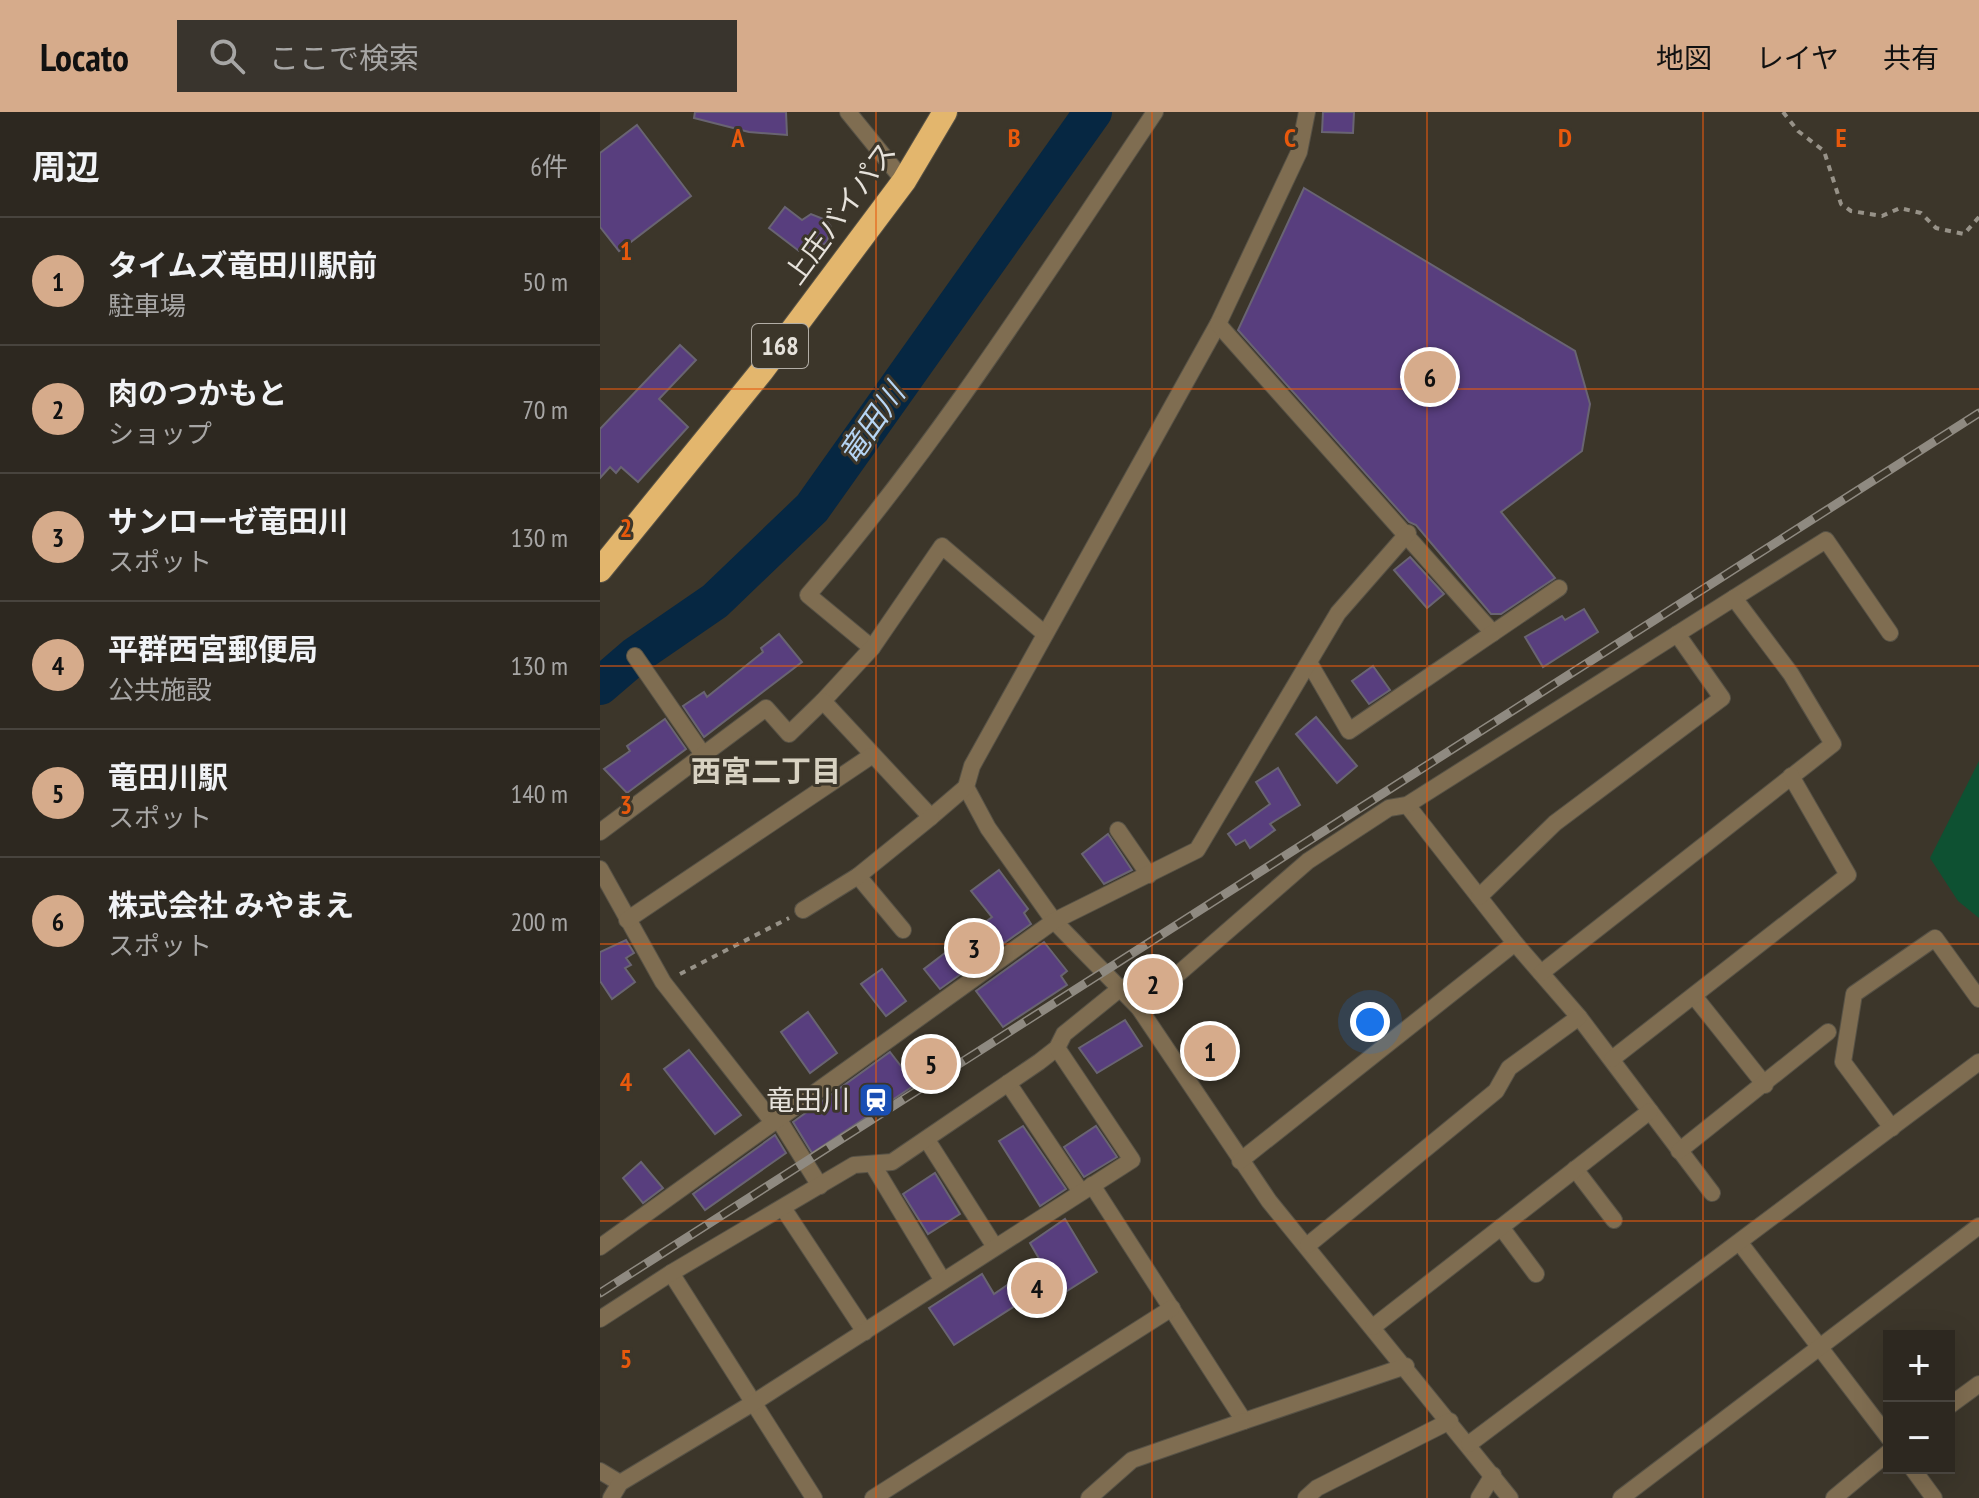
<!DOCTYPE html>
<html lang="ja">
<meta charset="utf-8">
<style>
:root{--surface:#2d2820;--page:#39342d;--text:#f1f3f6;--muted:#a7a6a5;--line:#48443e;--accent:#d6ab8b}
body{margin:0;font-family:"PT Sans Narrow","Noto Sans JP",sans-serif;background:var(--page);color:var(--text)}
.controls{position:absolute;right:24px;bottom:24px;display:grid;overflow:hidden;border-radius:0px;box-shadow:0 8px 32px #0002}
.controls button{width:72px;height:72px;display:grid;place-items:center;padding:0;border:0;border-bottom:2px solid var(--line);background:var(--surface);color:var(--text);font:40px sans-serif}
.you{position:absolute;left:770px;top:910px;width:28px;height:28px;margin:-20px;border:6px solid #fff;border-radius:50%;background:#1a73e8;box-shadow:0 0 0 12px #1a73e833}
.badge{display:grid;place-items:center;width:52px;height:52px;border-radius:50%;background:var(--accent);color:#111;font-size:26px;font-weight:700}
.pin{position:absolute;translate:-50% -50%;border:4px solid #fff;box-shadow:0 2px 8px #0006}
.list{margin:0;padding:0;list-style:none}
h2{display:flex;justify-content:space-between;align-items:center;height:104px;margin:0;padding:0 32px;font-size:34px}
h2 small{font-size:26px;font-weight:400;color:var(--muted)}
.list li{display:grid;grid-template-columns:52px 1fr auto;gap:24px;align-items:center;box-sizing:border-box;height:128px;padding:0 32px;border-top:2px solid var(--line)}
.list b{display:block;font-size:30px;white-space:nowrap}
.list p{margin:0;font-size:26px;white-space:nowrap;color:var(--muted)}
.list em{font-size:26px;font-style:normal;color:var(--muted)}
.icon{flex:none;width:44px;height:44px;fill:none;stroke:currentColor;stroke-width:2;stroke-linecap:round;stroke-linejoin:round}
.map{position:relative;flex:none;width:1379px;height:1386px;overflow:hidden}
header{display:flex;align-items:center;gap:48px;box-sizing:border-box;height:112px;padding:0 40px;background:var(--accent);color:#111}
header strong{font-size:38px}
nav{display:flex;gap:44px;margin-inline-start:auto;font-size:28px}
.search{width:560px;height:72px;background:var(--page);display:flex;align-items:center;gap:20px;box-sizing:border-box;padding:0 28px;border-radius:0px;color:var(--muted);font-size:30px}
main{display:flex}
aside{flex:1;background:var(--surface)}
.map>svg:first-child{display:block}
.green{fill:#0e5132}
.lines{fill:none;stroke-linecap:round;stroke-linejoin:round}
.river{stroke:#062742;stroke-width:38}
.building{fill:#583e7e;stroke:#696472;stroke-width:2}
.street-casing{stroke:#575246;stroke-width:18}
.highway-casing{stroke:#575246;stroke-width:26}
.path{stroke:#979288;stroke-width:4;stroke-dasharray:6 6;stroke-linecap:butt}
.street{stroke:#7f6d51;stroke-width:16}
.highway{stroke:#e3b66d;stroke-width:24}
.rail-casing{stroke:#8f8a81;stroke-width:9}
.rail{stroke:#3c362a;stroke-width:6;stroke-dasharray:18;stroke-linecap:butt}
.grid{fill:none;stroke:#e8590c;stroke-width:2;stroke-opacity:0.55}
.labels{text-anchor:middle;stroke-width:6;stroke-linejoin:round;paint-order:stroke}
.shield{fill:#3c362a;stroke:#b3aea6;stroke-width:2}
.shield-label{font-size:26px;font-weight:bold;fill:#e6e2db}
.street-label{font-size:28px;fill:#e6e2db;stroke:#3c362a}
.poi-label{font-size:28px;fill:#e6e2db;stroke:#3c362a;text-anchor:end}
.water-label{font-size:30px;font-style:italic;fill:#b6d5f4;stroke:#3c362a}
.neighbourhood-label{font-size:30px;font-weight:bold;fill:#d8d2c2;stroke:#3c362a}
.grid-label{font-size:26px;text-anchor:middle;font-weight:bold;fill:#e8590c;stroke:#3c362a;stroke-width:6;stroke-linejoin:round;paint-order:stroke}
</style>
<header>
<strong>Locato</strong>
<div class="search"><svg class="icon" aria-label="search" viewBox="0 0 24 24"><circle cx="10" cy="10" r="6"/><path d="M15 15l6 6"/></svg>ここで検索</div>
<nav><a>地図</a><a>レイヤ</a><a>共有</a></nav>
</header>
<main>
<aside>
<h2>周辺<small>6件</small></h2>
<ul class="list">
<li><span class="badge">1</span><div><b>タイムズ竜田川駅前</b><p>駐車場</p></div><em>50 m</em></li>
<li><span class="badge">2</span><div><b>肉のつかもと</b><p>ショップ</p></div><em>70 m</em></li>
<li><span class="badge">3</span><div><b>サンローゼ竜田川</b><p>スポット</p></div><em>130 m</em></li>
<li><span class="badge">4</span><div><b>平群西宮郵便局</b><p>公共施設</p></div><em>130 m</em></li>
<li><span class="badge">5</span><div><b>竜田川駅</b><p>スポット</p></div><em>140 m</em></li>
<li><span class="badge">6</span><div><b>株式会社 みやまえ</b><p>スポット</p></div><em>200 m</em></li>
</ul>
</aside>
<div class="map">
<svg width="1379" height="1386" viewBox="0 0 1379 1386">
<rect width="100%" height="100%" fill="#3c362a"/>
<path class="green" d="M1379,649V806L1358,789L1330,746Z"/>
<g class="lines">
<path class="river" d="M0,574L35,544L115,489L212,396L493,0"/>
</g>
<g class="building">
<path d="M95,0H186L187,23L149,20L94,6Z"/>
<path d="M723,0H754L753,21L722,20Z"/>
<path d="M37,13L91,84L19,139L0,115V41Z"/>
<path d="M704,76L975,239L990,292L982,339L901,400L955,466L901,502H891L816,413L809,410L638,218Z"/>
<path d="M185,95L202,108L211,102L226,108L231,115L227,130L219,136L199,139L169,116Z"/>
<path d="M80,233L96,248L59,287L88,315L38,370L21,355L16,361L10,355L0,366V317Z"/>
<path d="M810,445L844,482L827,496L794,458Z"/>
<path d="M984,497L998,520L943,555L925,525L962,504L965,508Z"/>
<path d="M179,522L202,550L104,625L83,594L104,580L107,585L163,540L161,536Z"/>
<path d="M773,554L790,578L769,592L752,569Z"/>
<path d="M716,605L757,654L737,671L696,622Z"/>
<path d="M65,607L86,637L27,681L4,657L30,639L27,634Z"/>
<path d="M678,656L700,693L670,712L675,718L650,736L645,728L636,733L628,722L670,692L656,670Z"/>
<path d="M508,722L532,758L504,772L482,742Z"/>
<path d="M399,758L428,797L424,801L431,812L340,877L324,857L392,805L371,779Z"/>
<path d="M26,828L34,841L26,846L31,853L25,856L35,870L12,887L0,869V840Z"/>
<path d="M444,830L467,859L461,864L467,873L403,915L376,879Z"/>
<path d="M560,845L567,857L540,881L527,866Z"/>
<path d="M282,857L306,889L286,904L261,872Z"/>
<path d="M208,900L237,941L210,961L181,920Z"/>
<path d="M525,908L542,934L497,961L479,936Z"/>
<path d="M89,938L141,1003L115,1022L64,957Z"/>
<path d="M290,940L304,958L332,940L342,955L212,1041L193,1010Z"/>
<path d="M423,1014L466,1077L440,1094L399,1029Z"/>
<path d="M496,1014L517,1045L484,1065L464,1035Z"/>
<path d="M175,1023L186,1041L105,1098L93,1082Z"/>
<path d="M41,1050L63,1076L43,1091L23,1066Z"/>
<path d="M335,1061L360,1102L328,1122L303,1082Z"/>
<path d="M465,1107L497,1160L440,1196L432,1183L354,1233L329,1196L382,1162L394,1182L441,1150L430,1131Z"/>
</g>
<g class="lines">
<defs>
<g id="street">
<path d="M248,0L304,69"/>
<path d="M707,0L699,40L618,212L372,654L366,675L388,716L454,809L539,896L669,1089L910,1386"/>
<path d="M618,212L893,521"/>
<path d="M1134,486L1226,428L1290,521"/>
<path d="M272,536L208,483C338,332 444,165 555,0"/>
<path d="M35,544L102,641"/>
<path d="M710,552L749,619L959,476"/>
<path d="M223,589L272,536L342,434L445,522"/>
<path d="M807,693L915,831L979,905L1112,1081"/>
<path d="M518,718L549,763"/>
<path d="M0,720L166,596L189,622L223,589L331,705L366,675"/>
<path d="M0,757L63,870L172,1009"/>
<path d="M258,764L303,818"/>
<path d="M879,785L955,711L1122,586L1077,522"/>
<path d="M203,798L258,764L331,705"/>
<path d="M27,808L271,644"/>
<path d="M1094,884L1165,973"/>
<path d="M539,896L708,749L789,696L807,693L1134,486L1191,562L1233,632L941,861"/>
<path d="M1012,947L1248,763L1191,664"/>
<path d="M408,971L481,1080"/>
<path d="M177,1005L220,1074"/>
<path d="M1292,1016L1243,950L1254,882L1335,826L1379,887"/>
<path d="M327,1028L395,1135"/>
<path d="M1079,1039L1228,920"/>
<path d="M640,1049L915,831"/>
<path d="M273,1053L343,1169"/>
<path d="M975,1057L1014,1108"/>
<path d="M492,1073L644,1309L806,1254"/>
<path d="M183,1096L265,1220"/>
<path d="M901,1115L936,1162"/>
<path d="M1140,1131L1289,1326"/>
<path d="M708,1133L896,979L909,956L979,905"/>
<path d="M0,1135L454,809L597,738L738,501L808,421"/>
<path d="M71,1161L214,1386"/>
<path d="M0,1207L71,1161L254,1053L292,1050L439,950L457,936L464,922L522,875"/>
<path d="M773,1215L1050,999"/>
<path d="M1349,1294L1379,1272"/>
<path d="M869,1332L1379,950"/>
<path d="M1312,1356L1334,1386"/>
<path d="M0,1359L20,1371"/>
<path d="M11,1386L20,1371L153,1291L532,1048L457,936"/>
<path d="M273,1386L572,1196"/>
<path d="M489,1386L532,1348L644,1309"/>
<path d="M706,1386L717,1376L850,1309"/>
<path d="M879,1386L893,1363"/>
<path d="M1021,1386L1379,1114"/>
<path d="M1234,1386L1289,1340"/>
</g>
<path id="highway" d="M0,458L161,260L304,69L345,0"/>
</defs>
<use href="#street" class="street-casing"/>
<use href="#highway" class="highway-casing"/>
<g class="path">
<path d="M1183,0L1198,19L1224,39L1241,92L1251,99L1282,104L1300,96L1321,101L1336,116L1364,122L1379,105"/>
<path d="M80,862L189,806"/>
</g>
<use href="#street" class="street"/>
<use href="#highway" class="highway"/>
<defs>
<path id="rail" d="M0,1181L1379,301"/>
</defs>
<use href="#rail" class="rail-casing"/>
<use href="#rail" class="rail"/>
</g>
<path class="grid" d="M276,0V1386M552,0V1386M827,0V1386M1103,0V1386M0,277H1379M0,554H1379M0,832H1379M0,1109H1379"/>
<defs>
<symbol id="station-square" viewBox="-11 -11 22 22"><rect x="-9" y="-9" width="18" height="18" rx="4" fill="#1a4fb4" stroke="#3c362a"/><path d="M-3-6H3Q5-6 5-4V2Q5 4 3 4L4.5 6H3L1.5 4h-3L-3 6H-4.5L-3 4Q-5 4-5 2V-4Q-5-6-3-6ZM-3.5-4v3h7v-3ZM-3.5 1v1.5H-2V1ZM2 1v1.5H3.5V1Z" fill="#fff"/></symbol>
</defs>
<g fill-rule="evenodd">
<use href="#station-square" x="256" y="968" width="40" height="40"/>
</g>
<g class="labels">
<rect class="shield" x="152" y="212" width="56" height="44" rx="6"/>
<g class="shield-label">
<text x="180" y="243">168</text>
</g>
<g class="street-label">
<text transform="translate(240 101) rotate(-54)" y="10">上庄バイパス</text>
</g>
<g class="poi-label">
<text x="250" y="998">竜田川</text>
</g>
<g class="water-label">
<text transform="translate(272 312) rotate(-55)" y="10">竜田川</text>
</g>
<g class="neighbourhood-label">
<text x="166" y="670">西宮二丁目</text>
</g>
</g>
<g class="grid-label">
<text x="138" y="35">A</text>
<text x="414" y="35">B</text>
<text x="690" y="35">C</text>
<text x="965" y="35">D</text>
<text x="1241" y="35">E</text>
<text x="26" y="148">1</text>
<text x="26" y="425">2</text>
<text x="26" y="702">3</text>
<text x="26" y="979">4</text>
<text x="26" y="1256">5</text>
</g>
</svg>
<div class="controls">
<button>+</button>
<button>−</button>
</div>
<div class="you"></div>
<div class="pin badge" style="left:610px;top:939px">1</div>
<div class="pin badge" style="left:553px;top:872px">2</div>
<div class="pin badge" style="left:374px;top:836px">3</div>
<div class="pin badge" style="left:437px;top:1176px">4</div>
<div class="pin badge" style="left:331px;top:952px">5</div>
<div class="pin badge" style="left:830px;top:265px">6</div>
</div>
</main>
